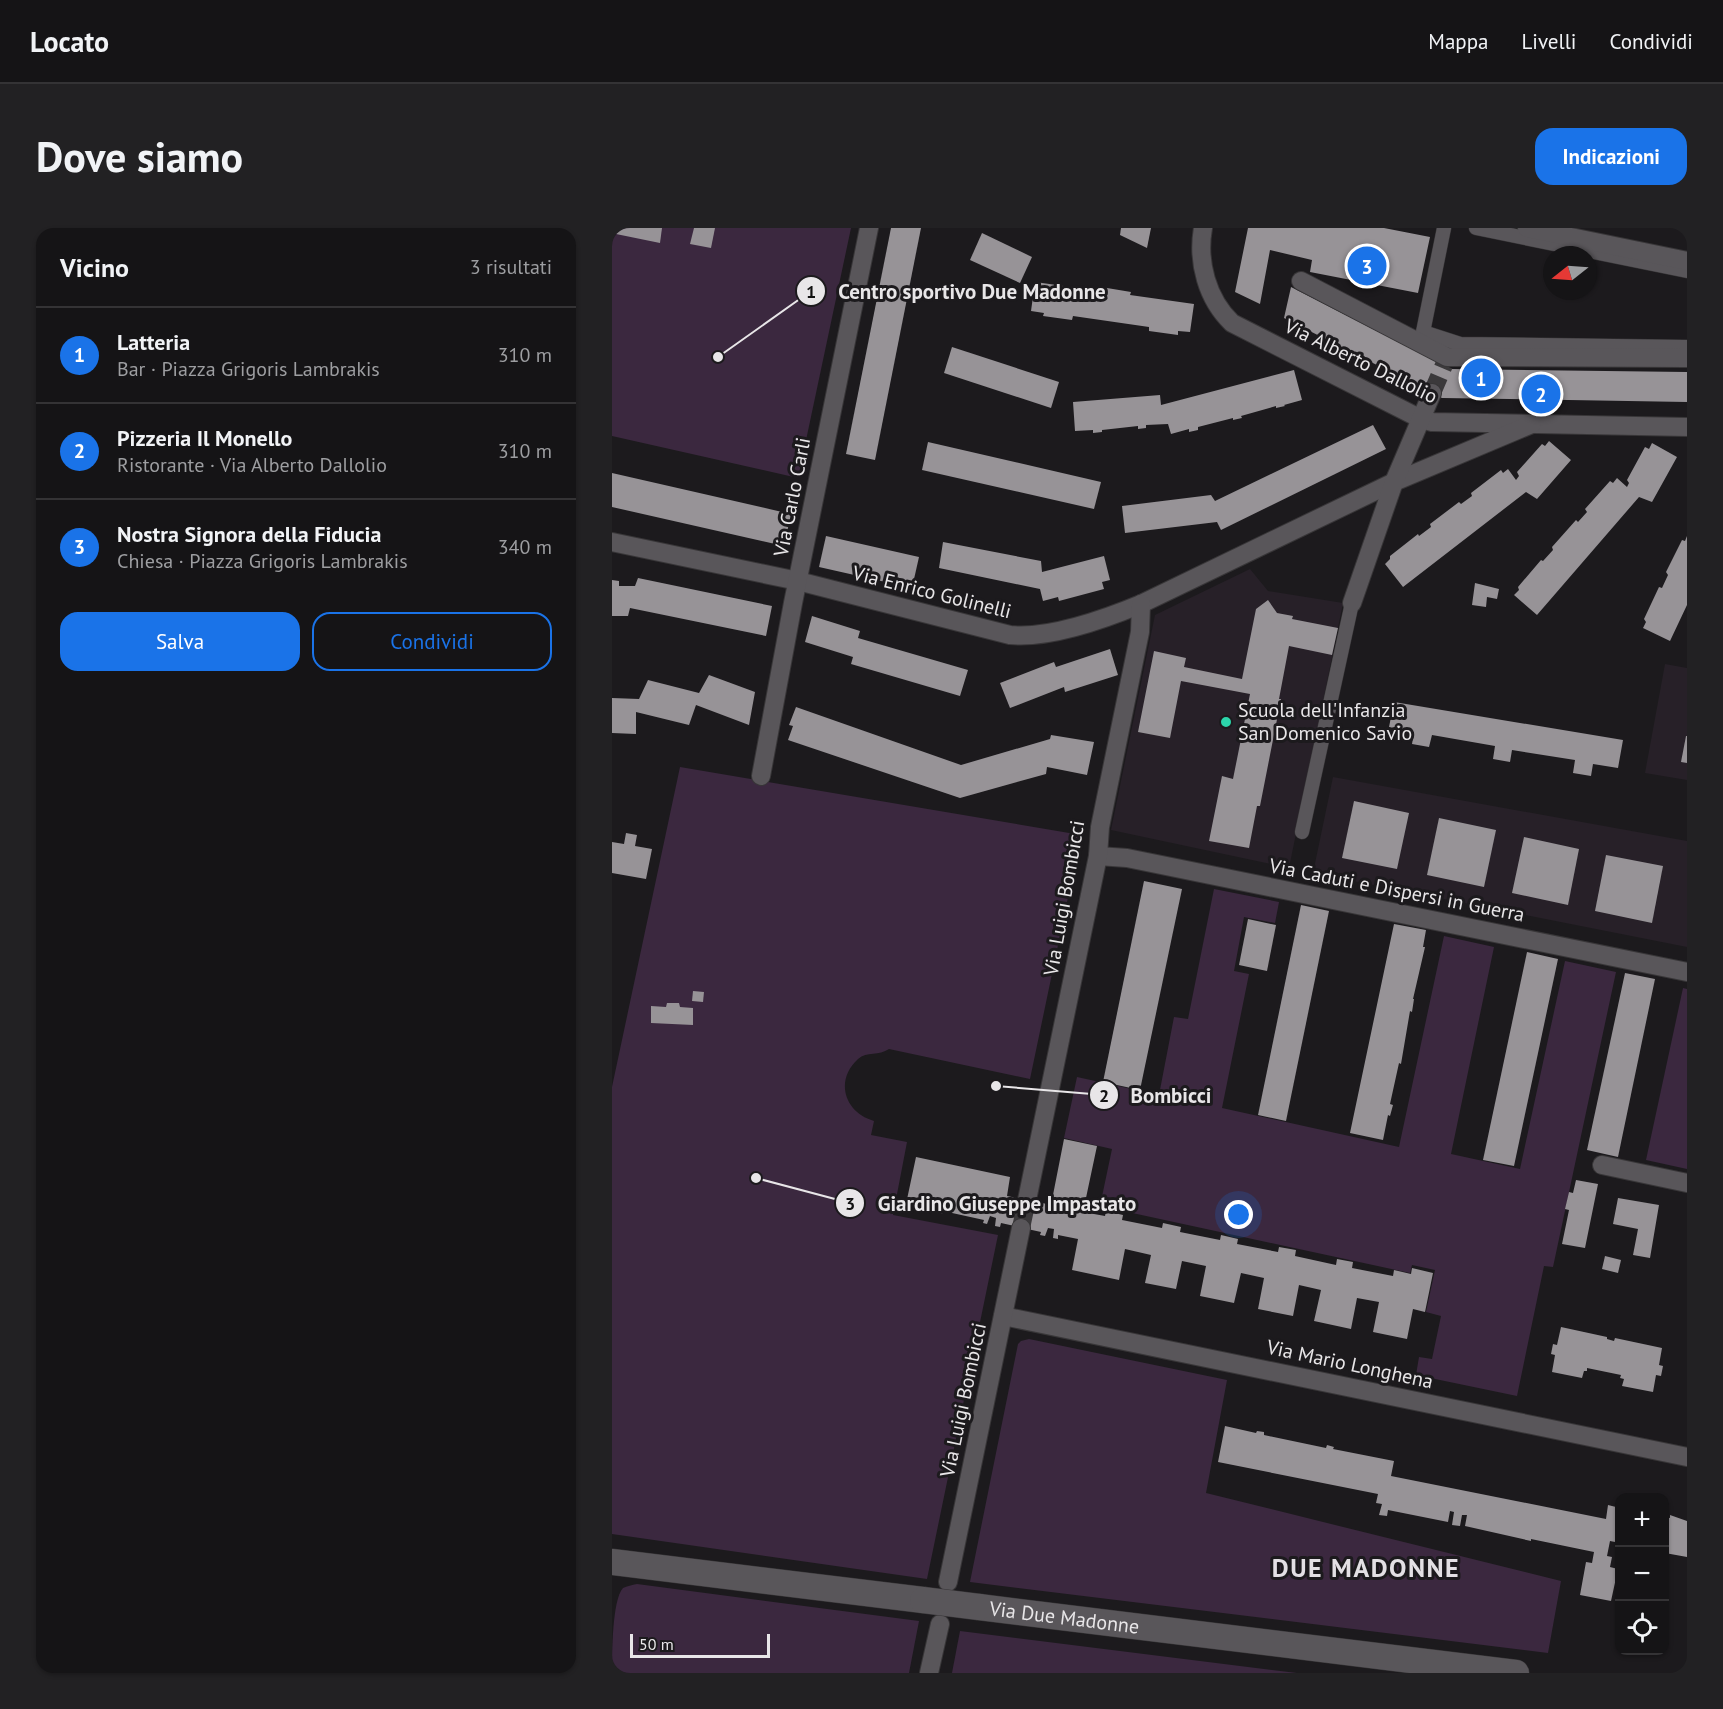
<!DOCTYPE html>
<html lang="it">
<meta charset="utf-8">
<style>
:root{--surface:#151416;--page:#222123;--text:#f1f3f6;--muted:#9d9ea1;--line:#343335;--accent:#1a73e8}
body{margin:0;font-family:"PT Sans",sans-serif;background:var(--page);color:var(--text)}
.controls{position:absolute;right:18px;bottom:18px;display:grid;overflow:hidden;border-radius:12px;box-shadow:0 2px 4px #0004}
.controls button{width:54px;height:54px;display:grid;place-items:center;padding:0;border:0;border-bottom:2px solid var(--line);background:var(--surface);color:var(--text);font:30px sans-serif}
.compass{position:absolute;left:931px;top:18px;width:54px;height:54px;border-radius:50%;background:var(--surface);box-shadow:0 2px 4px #0004;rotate:253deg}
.scale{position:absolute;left:18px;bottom:15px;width:140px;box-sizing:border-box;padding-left:6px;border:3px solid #e8e6e8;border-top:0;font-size:16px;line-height:21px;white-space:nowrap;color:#e8e6e8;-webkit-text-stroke:4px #1c1a1d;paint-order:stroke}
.you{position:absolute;left:627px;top:987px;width:21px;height:21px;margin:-15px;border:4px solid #fff;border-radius:50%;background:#1a73e8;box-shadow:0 0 0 9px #1a73e833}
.badge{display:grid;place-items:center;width:39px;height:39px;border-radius:50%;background:var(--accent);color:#fff;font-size:20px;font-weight:700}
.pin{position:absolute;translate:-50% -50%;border:3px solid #fff;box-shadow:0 2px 6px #0006}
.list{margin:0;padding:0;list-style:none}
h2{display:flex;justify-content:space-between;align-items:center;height:78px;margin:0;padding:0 24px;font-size:26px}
h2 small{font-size:20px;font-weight:400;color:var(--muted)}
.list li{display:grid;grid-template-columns:39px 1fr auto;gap:18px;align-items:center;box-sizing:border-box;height:96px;padding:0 24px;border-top:2px solid var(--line)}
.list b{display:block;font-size:22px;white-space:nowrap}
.list p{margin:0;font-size:20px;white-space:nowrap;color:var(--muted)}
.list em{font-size:20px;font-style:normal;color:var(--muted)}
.actions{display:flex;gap:12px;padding:18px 24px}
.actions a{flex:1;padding:14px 0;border:2px solid var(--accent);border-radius:18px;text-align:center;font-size:21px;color:var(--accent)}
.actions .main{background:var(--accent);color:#fff}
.icon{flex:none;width:33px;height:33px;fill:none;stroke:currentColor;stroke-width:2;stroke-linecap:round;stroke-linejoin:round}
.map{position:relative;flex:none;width:1075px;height:1445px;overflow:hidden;border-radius:18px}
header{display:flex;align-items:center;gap:36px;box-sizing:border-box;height:84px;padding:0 30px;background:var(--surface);border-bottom:2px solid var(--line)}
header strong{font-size:28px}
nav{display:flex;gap:33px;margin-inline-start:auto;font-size:21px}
.intro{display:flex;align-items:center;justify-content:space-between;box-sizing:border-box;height:144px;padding:0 36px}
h1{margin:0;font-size:42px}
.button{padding:15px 27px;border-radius:18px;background:var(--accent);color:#fff;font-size:21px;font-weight:700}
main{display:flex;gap:36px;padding:0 36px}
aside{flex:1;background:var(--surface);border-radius:18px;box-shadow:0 2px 4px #0004}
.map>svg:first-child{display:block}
.built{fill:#272028}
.green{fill:#3b283f}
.building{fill:#979397}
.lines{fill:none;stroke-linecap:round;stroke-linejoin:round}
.minor-tunnel{stroke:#3b393b;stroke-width:18;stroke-dasharray:18 9;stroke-linecap:butt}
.pedestrian-casing{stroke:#383638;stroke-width:15}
.minor-casing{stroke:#383638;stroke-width:20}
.secondary-casing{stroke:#383638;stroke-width:27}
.pedestrian{stroke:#59565a;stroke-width:14}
.minor{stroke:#59565a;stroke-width:18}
.secondary{stroke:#59565a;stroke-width:26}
.secondary-bridge-casing{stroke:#383638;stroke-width:27;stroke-linecap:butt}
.secondary-bridge{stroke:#59565a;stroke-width:26}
.poi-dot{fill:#2cd5ab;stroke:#1c1a1d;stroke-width:2}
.labels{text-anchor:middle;stroke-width:6;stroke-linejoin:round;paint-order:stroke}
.street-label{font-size:20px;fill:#e8e6e8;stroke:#1c1a1d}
.poi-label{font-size:20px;fill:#e8e6e8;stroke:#1c1a1d;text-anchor:start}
.district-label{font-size:26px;font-weight:bold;letter-spacing:1.5px;fill:#e3e0e4;stroke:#1c1a1d}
.leader{fill:none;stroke:#e8e6e8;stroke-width:2}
.callout-dot{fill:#e8e6e8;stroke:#1c1a1d;stroke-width:2}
.mark-label{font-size:18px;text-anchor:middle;font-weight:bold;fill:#111}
.callout-label{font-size:21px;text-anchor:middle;font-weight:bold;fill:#e8e6e8;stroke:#1c1a1d;stroke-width:6;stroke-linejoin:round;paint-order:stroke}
</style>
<header>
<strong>Locato</strong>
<nav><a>Mappa</a><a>Livelli</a><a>Condividi</a></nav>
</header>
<div class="intro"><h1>Dove siamo</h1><a class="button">Indicazioni</a></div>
<main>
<aside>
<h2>Vicino<small>3 risultati</small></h2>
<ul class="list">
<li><span class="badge">1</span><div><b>Latteria</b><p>Bar · Piazza Grigoris Lambrakis</p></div><em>310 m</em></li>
<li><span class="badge">2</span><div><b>Pizzeria Il Monello</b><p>Ristorante · Via Alberto Dallolio</p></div><em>310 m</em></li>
<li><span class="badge">3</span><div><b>Nostra Signora della Fiducia</b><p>Chiesa · Piazza Grigoris Lambrakis</p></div><em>340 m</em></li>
</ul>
<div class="actions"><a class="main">Salva</a><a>Condividi</a></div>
</aside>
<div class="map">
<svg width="1075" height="1445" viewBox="0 0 1075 1445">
<rect width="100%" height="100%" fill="#1c1a1d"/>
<g class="built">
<path d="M638,341L656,363L731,375L677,640L499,602L543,387Z"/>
<path d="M1053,436L1075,440V552L1033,545Z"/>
<path d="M721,549L1075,613V719L701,645Z"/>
</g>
<g class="green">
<path d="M0,0H239L186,250L0,208Z"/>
<path d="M68,539L469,607L418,851L277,821C267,828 255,823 246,831C222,853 233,885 262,893L259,907L295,914L281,987L386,1007L315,1351L0,1306V859Z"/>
<path d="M602,661L667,674L663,695L632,689L622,743L637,746L610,880L787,919L832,708L882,719L839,926L908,941L953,733L1004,744L941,1039L932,1038L905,1168L804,1147L807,1129L820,1131L829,1088L814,1084L823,1042L800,1037L798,1045L488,978L500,921L452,910L465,849L547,867L562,789L576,791Z"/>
<path d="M1071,760L1075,761V941L1034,932Z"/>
<path d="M417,1111L615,1152L594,1265L949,1353L936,1425L358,1354L406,1116L409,1113Z"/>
<path d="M25,1356L307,1393L297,1445H0C0,1426 0,1372 11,1360C15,1358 20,1357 25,1356Z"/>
<path d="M348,1403L685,1445H340Z"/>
</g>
<g class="building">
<path d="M5,0H50L48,15L4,6Z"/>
<path d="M82,0H103L99,20L78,16Z"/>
<path d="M279,0H309L263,232L234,226Z"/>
<path d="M509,0H539L535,20L508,7Z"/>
<path d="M636,0H772L818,9L806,65L698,44L700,32L658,22L648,76L623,64Z"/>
<path d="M370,5L420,29L408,55L358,32Z"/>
<path d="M423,54L488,63L489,59L519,64L518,67L582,76L578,104L566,103V107L537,103V99L461,88L460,92L431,88L432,85L419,83Z"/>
<path d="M679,59L839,141L1075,144V174L830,170L672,90Z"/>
<path d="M340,119L447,154L439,180L332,145Z"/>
<path d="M682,142L690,172L672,177L673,178L664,180V178L629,188L630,190L621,192V190L586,199V202L577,204V201L559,206L556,196L534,197V200L526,201V198L490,202V204L481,205V202L463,203L461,174L548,167L549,177Z"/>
<path d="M761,197L774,221L609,302L605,294L513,305L510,278L599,267L603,273Z"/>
<path d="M937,213L959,232L925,271L914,264L791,359L773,336L778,331V328L806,306L807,308L819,299L818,296L847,274L849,276L860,268L859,265L889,242L891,245L896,241L904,252L907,248L905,244L930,216L933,218Z"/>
<path d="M316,214L489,254L482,281L310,242Z"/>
<path d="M1040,215L1065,229L1040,274L1027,269L925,387L902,367L907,362L906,359L929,332L931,333L941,322L940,319L964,292L966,294L975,284L973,281L998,253L1001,255L1005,250L1015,259L1017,255L1015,252L1033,219L1037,221Z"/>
<path d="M0,245L179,286L172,318L0,279Z"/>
<path d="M214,308L307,329L300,360L207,339Z"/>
<path d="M1075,308V377L1058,413L1031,400L1034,394L1032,391L1047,359L1050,360L1056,347L1054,344L1070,312L1073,313Z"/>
<path d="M331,314L429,333L430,344L492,328L498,352L490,354L492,361L447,373L446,369L431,373L428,361L327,340Z"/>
<path d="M26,350L160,378L154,408L18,380L16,388H0V352L7,353V358H23Z"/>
<path d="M863,355L887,361L885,371L875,369L874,379L860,377Z"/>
<path d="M656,372L665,385L681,388L680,391L726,400L720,427L677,418L667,471H669L648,578H645L637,620L597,613L610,548L621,551L638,466L569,453L558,510L526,504L542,423L574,430L572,439L630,451L644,381Z"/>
<path d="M200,388L248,403L246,410L356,442L348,468L239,436L241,429L193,414Z"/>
<path d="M498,421L506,447L453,464L452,459L398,480L388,455L442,434L444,439Z"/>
<path d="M97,447L143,464L137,497L84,477L77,497L24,484V506L0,505V470L27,471L36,452L87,465Z"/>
<path d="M782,474L1011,512L1006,540L981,536L979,548L961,545L963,532L900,522L898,534L881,531L883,518L820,507L817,519L800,516L802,504L777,499Z"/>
<path d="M184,479L349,537L438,511L439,507L482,514L475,547L435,539L434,546L348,570L176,512L181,498L177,497Z"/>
<path d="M1074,508H1075V535L1069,534Z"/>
<path d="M742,573L797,585L785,641L730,630Z"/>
<path d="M827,590L884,602L872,659L815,647Z"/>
<path d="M14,605L25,607L23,618L40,621L34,651L0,645V614L12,616Z"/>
<path d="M912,609L967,621L956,677L900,665Z"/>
<path d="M994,627L1051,638L1040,695L983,683Z"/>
<path d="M532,653L570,661L528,862L491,854Z"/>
<path d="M689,677L717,683L674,893L646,887Z"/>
<path d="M636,691L664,697L655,743L627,737Z"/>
<path d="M782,696L814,702L811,719H813L801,771H802L800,784L798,783L789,836L787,835L778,876L781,877L778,888L776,887L771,912L738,905Z"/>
<path d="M915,724L946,731L902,938L871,932Z"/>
<path d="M1013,745L1043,751L1006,929L975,922Z"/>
<path d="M81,763L92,764L91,774L80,773Z"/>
<path d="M55,775H67L68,779L81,780V797L39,795V778L54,779Z"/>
<path d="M452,911L485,918L471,984L493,988L494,983L511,987L510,992L550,1000L551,995L569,999L568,1004L608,1012L609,1007L626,1011L625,1016L666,1024L667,1019L684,1022L683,1028L724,1037L725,1031L741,1034L740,1040L781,1048L782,1042L799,1046L800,1040L821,1045L813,1084L801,1081L795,1111L761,1104L767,1074L745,1070L739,1101L702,1093L709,1062L687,1057L681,1088L646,1081L652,1050L629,1045L622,1075L588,1068L594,1038L570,1033L564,1061L533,1055L539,1027L513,1021L507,1052L460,1042L466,1011L446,1007V1011L441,1010L442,1001L436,1000L433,1008L428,1007L429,1004L389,995L388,999L383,998L384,990L378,988L375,996L371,995L372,992L331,983L330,986L325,985L326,977L321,976L318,984L313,982V980L294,976L304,929L398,949L395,968L435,976L437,971L440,972Z"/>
<path d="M964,952L986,956L973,1020L950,1016L957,982L953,981L957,964L961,965Z"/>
<path d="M1006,970L1047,977L1038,1030L1021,1027L1026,1001L1001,996Z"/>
<path d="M993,1028L1009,1032L1006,1045L990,1041Z"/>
<path d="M949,1099L995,1109V1111L1002,1113L1003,1110L1050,1120L1047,1137L1051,1138L1049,1148L1044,1147L1041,1164L1010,1158L1012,1151L1008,1150L1009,1147L975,1140V1143H972L970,1150L940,1144L943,1127L939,1126L941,1116L945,1117Z"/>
<path d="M613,1198L644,1205L645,1203L652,1204V1207L714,1220L715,1217L722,1219L721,1221L782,1233L779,1248L994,1291L996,1277L1008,1280V1315L998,1313L995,1328L1000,1329L998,1339L1006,1341L999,1373L968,1367L974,1334L980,1335L982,1324L919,1311V1313L853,1298L855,1287H850L848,1298L840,1297L842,1284L838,1283L836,1294L776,1282L775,1288L767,1287L770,1276L764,1275L766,1266L606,1234Z"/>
<path d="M1058,1287L1075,1293V1329L1053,1325V1289L1058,1290Z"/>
</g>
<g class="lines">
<g class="minor-tunnel">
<path d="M820,165L832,137"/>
<path d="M409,1000L415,972"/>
</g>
<defs>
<g id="pedestrian">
<path d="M832,0L811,104L848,116L1075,119"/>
<path d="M864,0L1075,43"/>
<path d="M690,604L740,375"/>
</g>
<g id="minor">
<path d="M591,0C585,34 595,71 620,95L809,191L820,194L1075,199"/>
<path d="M915,0L1075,33"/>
<path d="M689,53L835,129L1075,130"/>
<path d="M0,314L186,353L398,407C436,411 493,391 529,376L782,254L920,196"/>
<path d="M740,375L782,254L820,165"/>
<path d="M149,548L181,375L257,0"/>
<path d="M486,628L515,630L1075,744"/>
<path d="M990,937L1075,955"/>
<path d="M415,972L486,628L488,599L528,404L529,376"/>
<path d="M391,1088L1075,1229"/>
<path d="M336,1354L409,1000"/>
<path d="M317,1445L328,1396"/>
</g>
<g id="secondary">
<path d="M0,1334L311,1372"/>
<path id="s1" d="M367,1379L904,1445"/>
</g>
</defs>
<use href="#pedestrian" class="pedestrian-casing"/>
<use href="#minor" class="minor-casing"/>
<use href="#secondary" class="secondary-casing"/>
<use href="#pedestrian" class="pedestrian"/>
<use href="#minor" class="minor"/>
<use href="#secondary" class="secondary"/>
<defs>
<path id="secondary-bridge" d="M311,1372L367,1379"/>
</defs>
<use href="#secondary-bridge" class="secondary-bridge-casing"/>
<use href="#secondary-bridge" class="secondary-bridge"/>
</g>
<circle class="poi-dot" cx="614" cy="494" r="6"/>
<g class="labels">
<g class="street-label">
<text transform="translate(749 133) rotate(26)" y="7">Via Alberto Dallolio</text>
<text transform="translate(180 269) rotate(-79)" y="7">Via Carlo Carli</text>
<text transform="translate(320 364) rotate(14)" y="7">Via Enrico Golinelli</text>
<text transform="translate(785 662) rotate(11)" y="7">Via Caduti e Dispersi in Guerra</text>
<text transform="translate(452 670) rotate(-80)" y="7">Via Luigi Bombicci</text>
<text transform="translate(738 1136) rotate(12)" y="7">Via Mario Longhena</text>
<text transform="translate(351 1172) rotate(-78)" y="7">Via Luigi Bombicci</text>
<text dy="7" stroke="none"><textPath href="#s1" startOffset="86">Via Due Madonne</textPath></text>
</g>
<g class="poi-label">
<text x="626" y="489">Scuola dell'Infanzia<tspan x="626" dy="23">San Domenico Savio</tspan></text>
</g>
<g class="district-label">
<text x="754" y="1349">DUE MADONNE</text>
</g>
</g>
<path class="leader" d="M106 129L199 63M384 858L492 867M144 950L238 975"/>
<g class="callout-dot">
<circle cx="106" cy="129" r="6"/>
<circle cx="384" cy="858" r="6"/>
<circle cx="144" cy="950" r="6"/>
<circle cx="199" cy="63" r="15"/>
<circle cx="492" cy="867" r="15"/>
<circle cx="238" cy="975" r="15"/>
</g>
<g class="mark-label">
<text x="199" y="70">1</text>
<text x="492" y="874">2</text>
<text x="238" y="982">3</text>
</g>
<g class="callout-label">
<text x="360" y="71">Centro sportivo Due Madonne</text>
<text x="559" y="875">Bombicci</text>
<text x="395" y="983">Giardino Giuseppe Impastato</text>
</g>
</svg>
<div class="controls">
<button>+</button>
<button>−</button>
<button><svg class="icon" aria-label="locate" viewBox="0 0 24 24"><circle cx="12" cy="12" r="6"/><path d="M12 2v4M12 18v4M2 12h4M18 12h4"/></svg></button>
</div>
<svg class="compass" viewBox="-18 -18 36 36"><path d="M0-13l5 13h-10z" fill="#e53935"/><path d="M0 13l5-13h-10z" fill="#9d9ea1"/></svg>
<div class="scale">50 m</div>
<div class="you"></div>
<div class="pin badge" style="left:869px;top:150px">1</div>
<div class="pin badge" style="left:929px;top:166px">2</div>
<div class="pin badge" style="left:755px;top:38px">3</div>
</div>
</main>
